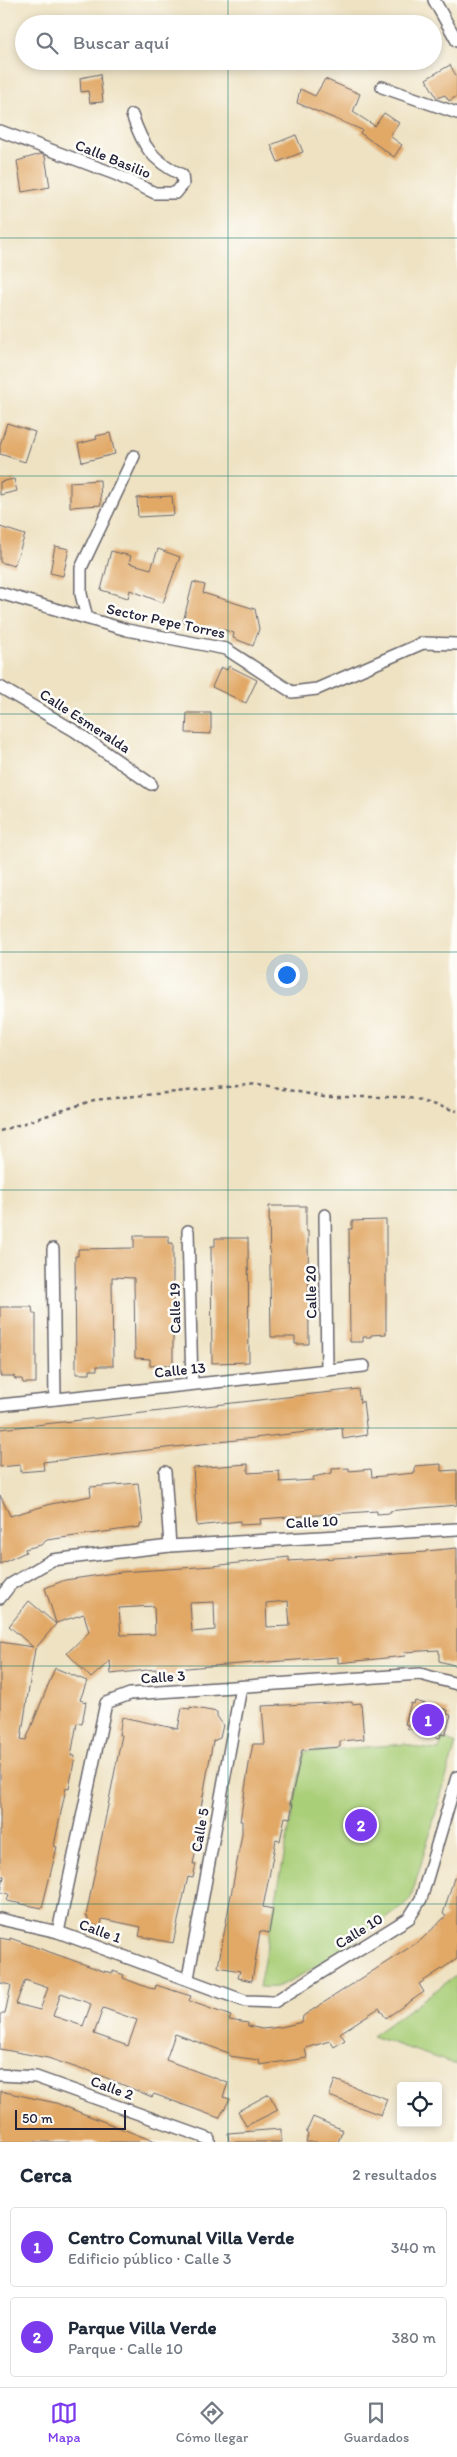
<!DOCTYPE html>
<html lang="es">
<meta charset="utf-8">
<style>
:root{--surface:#fff;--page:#f2f2f3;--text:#1f2937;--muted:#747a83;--line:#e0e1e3;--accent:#7c3aed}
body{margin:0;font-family:Itim,sans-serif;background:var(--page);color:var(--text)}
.controls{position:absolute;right:15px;bottom:15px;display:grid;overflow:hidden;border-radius:5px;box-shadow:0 2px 8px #0003}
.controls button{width:45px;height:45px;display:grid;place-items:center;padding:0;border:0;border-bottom:1px solid var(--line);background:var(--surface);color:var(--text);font:25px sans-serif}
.scale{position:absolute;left:15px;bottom:12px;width:111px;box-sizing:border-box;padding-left:5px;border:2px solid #22223b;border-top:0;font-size:14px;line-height:18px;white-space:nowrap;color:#22223b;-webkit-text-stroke:4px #fdfcf7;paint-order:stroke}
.you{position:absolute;left:286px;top:974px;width:18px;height:18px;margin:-12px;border:4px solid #fff;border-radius:50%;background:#1a73e8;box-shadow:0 0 0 8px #1a73e833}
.badge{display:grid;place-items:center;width:32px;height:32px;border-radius:50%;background:var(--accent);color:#fff;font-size:16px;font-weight:700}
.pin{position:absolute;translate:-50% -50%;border:2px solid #fff;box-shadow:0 1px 5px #0006}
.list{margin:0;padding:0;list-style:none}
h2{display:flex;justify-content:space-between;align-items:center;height:65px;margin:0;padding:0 20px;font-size:21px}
h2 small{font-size:16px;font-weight:400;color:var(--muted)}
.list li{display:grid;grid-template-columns:32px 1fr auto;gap:15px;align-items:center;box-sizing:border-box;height:80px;margin:0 10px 10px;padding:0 10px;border:1px solid var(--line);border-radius:5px}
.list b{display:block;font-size:19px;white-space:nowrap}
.list p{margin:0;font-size:16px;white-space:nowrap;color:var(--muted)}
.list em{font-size:16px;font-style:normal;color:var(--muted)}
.icon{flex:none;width:28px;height:28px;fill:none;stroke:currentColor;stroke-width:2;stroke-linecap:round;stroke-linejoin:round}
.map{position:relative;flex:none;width:457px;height:2142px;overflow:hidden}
.search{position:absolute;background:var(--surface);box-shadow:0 2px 8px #0003;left:15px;right:15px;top:15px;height:55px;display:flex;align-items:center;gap:12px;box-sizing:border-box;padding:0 18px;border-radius:28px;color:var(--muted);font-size:19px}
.sheet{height:245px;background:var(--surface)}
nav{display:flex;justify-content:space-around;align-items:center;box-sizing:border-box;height:70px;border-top:1px solid var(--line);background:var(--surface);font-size:14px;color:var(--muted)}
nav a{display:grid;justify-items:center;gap:2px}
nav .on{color:var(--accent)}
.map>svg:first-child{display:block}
.green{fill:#aacf79;stroke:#66785a}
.building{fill:#e1a866;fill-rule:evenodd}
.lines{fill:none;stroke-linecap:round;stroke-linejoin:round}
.street-casing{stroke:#69656a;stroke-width:14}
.path{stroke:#69656a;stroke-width:2.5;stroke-dasharray:4 4;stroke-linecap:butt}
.street{stroke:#fff;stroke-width:11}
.grid{fill:none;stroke:#0f766e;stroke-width:1;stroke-opacity:0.55}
.labels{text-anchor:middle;stroke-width:5;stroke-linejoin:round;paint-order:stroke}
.street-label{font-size:15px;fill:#22223b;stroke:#fdfcf7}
</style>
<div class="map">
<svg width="457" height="2142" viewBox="0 0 457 2142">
<rect width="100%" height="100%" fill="#fdfcf7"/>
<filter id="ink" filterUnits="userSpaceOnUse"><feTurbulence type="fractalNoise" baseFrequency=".02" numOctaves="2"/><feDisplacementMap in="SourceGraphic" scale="10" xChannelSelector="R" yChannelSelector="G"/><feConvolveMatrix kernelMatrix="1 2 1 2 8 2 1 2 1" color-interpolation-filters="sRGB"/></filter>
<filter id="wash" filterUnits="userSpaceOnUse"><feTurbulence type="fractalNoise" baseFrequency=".0096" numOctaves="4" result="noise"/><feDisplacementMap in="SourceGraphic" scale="20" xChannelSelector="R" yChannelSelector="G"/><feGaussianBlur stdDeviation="1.12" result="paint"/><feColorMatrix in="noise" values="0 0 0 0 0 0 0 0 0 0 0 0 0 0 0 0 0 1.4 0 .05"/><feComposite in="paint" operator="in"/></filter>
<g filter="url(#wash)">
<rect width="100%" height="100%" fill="#eee2c2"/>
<g class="green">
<path d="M442,1738L456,1744L411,1898C394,1917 298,1982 275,1987C270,1988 264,1987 259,1987L304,1752L405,1744L419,1748L439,1750Z"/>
<path d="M457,1975V2065L372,2036Z"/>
</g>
<g id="blocks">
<g class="building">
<path d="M450,65L457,77V96L449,101L445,95L437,98L426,79Z"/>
<path d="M100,74L103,102L90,103L88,91L81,92L80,78Z"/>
<path d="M325,79L360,94L353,112L375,126L384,113L399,123L390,136L402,145L394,157L360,133L362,130L297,103L300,89L315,96Z"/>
<path d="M296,135L303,152L278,162L271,145Z"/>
<path d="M41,154L45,156L50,187L22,192L17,161Z"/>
<path d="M7,423L35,432L25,462L0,454V445Z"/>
<path d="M110,433L115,454L82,462L78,444L97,439L96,436Z"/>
<path d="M14,479L17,491L0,495V482Z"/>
<path d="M100,480L101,505L70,507V482Z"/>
<path d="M172,496L174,515L138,517L137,498Z"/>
<path d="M0,527L25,535L14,566L0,562Z"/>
<path d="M55,546L69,549L63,576L50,573Z"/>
<path d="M158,549L180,557L163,603L130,590L128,598L101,590L111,551L131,556L129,563L151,569Z"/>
<path d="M193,582L205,585L203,593L255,609L259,629L253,646L233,638L234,633L208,625V628L183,622Z"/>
<path d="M229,666L257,680L246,703L212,687L221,667L227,670Z"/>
<path d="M187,713H211V734L186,733Z"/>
<path d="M269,1206H306V1231H308L309,1344H295V1337H271Z"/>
<path d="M386,1220V1334L371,1335V1337H363V1342H350L349,1229H352V1221Z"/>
<path d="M134,1236H169V1243H173V1365L150,1366V1359L135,1358L134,1278L112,1277L113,1366H97V1370H90V1374H76L75,1256H78V1249L134,1248Z"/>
<path d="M215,1238H248L249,1362L212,1363L211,1246H215Z"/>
<path d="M0,1307H32L33,1314H36V1383H23L22,1379H15L14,1376H0Z"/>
<path d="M358,1389L360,1403L363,1401L367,1435L343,1439L342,1428L43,1462L44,1470L20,1472V1465L0,1467V1429Z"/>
<path d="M248,1464V1473L279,1471L280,1482L314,1480L313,1477L332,1473V1469L349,1468V1471L371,1469L372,1477L415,1473V1466L441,1464V1471L457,1470V1505L398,1510L390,1511V1513L377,1514V1511L260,1519L261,1524L240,1525V1521L197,1526L193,1468Z"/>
<path d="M138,1483L143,1524H140V1527L47,1540L41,1545L25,1549L26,1552L0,1564V1495L10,1516L51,1504L91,1496L90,1487Z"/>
<path d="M457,1548V1666L439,1661V1650L404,1652L405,1656L338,1663V1657L198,1667L177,1669L178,1676L157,1677L156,1669L111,1674L110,1661L91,1678L67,1653L89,1632L84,1614L56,1623L45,1588L65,1580L121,1572L213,1566L289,1557V1561L426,1552V1551ZM288,1601L290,1626L267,1627L266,1603ZM214,1602L215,1630L192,1632L190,1603ZM154,1606L155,1634L121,1635L119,1608Z"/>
<path d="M29,1601L56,1624L35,1649L21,1739L26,1740L55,1668L87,1681L80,1700L86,1702L82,1724L77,1723L71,1756H75L69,1789L66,1788L54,1846L57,1847L42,1908L7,1901L9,1894L1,1892L4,1876H0V1642L33,1647L9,1626Z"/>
<path d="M415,1701L448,1710L447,1714L451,1715L445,1735L441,1734L440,1738L407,1728L408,1725L405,1724L411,1703L414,1704Z"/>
<path d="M352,1702V1704L361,1703L364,1739L340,1741V1747L302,1750L290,1804H293L290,1818L285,1817L280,1841L276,1840L268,1882L263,1907L273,1909L269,1933L260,1931L252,1981L238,1978L240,1971L218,1967L242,1834V1821H240L249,1764L253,1744H265L262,1706Z"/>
<path d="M190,1707L217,1712V1716L223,1725L220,1738L213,1741L196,1835H199L193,1864H196L193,1878L188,1877L173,1943L139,1936L141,1927L132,1925L102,1919L101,1927L87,1924L88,1917L86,1916L122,1735H119L122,1717L178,1729L182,1708L190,1709Z"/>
<path d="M454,1878H457V1959L419,1984L424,1992L386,2018L379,2008L340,2033L345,2040L334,2047L330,2041L305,2048L307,2058L260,2065L259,2060L229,2056V2053L175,2034L166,2060L228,2083L223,2097L230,2099L219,2118L154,2094L152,2097L85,2069L83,2070L48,2058L0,2049V2014H5L11,1985L0,1983V1938L10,1940V1938L103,1971L113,1973V1971L124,1975L123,1978L149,1988L155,1989L156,1985L178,1992L191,1996L189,2001L231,2016L229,2020L248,2023V2026L262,2029L281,2027L302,2022L303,2016L421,1940L446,1916L443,1914ZM25,1980L48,1988L40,2010L16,2004ZM61,1993L91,2004L83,2026L53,2016ZM103,2008L137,2020L128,2046L94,2034Z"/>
<path d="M335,2080L387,2099L381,2115L329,2096Z"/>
<path d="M0,2091L56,2103L156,2142H0Z"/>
<path d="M269,2094L278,2110L246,2126L238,2111Z"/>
<path d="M313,2117L343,2130L338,2142H306L308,2134L306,2133Z"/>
<path d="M281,2129V2142H229L228,2133Z"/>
</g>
</g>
</g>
<g filter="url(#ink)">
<use href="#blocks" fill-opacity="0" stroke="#69656a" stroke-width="1"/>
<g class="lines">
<defs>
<g id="street">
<path d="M434,0L457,41"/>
<path d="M382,87L457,113"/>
<path d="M0,131L115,174L155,193H176L183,184L182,175C151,160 143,146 132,115"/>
<path d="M0,593L127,630L226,649L292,692L317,689L423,643L457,644"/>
<path d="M87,618L81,594V568L134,456"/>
<path d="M0,687L75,731L151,784"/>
<path d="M325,1215L327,1369"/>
<path d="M188,1231L192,1384"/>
<path d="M53,1249L55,1399"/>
<path d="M0,1405L364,1366"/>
<path d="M165,1472L170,1546"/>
<path d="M0,1598L11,1584L52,1560L170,1546L457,1529"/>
<path d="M0,1919L58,1932L245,2001L274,2002L409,1918L421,1899L457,1777"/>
<path d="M58,1932L106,1703L130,1694L420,1674L457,1684"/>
<path d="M188,1978L241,1687"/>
<path d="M0,2075L36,2077L209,2139V2142"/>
</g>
</defs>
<use href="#street" class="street-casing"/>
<path class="path" d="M0,1131L94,1100L258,1084L324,1097H406L457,1111"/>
<use href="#street" class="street"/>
</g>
</g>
<path class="grid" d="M228,0V24M228,61V2142M0,238H457M0,476H457M0,714H457M0,952H457M0,1190H457M0,1428H457M0,1666H457M0,1904H457"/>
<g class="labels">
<g class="street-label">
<text transform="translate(113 159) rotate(22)" y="5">Calle Basilio</text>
<text transform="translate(166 621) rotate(12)" y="5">Sector Pepe Torres</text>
<text transform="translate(85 721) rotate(33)" y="5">Calle Esmeralda</text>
<text transform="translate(311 1292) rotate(-91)" y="5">Calle 20</text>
<text transform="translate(175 1308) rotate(-91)" y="5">Calle 19</text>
<text transform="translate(180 1370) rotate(-6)" y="5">Calle 13</text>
<text transform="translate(312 1522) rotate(-3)" y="5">Calle 10</text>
<text transform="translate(163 1677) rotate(-4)" y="5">Calle 3</text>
<text transform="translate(200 1830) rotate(-80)" y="5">Calle 5</text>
<text transform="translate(100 1931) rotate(20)" y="5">Calle 1</text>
<text transform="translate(359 1931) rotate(-32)" y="5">Calle 10</text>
<text transform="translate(112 2088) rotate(20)" y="5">Calle 2</text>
</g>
</g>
</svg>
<div class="controls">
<button><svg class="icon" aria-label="locate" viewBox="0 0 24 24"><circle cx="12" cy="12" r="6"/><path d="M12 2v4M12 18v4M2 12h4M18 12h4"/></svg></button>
</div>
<div class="scale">50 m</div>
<div class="you"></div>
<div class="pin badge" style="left:428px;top:1720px">1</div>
<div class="pin badge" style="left:361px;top:1825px">2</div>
<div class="search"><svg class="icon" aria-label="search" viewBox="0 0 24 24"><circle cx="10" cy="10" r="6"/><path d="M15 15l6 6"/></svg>Buscar aquí</div>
</div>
<section class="sheet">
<h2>Cerca<small>2 resultados</small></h2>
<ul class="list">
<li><span class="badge">1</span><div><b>Centro Comunal Villa Verde</b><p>Edificio público · Calle 3</p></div><em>340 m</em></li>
<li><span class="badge">2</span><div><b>Parque Villa Verde</b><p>Parque · Calle 10</p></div><em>380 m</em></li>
</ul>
</section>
<nav>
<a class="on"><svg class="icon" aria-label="map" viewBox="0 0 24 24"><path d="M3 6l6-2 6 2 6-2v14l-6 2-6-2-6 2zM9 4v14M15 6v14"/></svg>Mapa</a>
<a><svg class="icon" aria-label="directions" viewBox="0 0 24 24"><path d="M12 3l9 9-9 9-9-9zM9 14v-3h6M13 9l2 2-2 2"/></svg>Cómo llegar</a>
<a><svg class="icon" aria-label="saved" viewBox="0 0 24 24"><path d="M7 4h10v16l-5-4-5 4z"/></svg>Guardados</a>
</nav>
